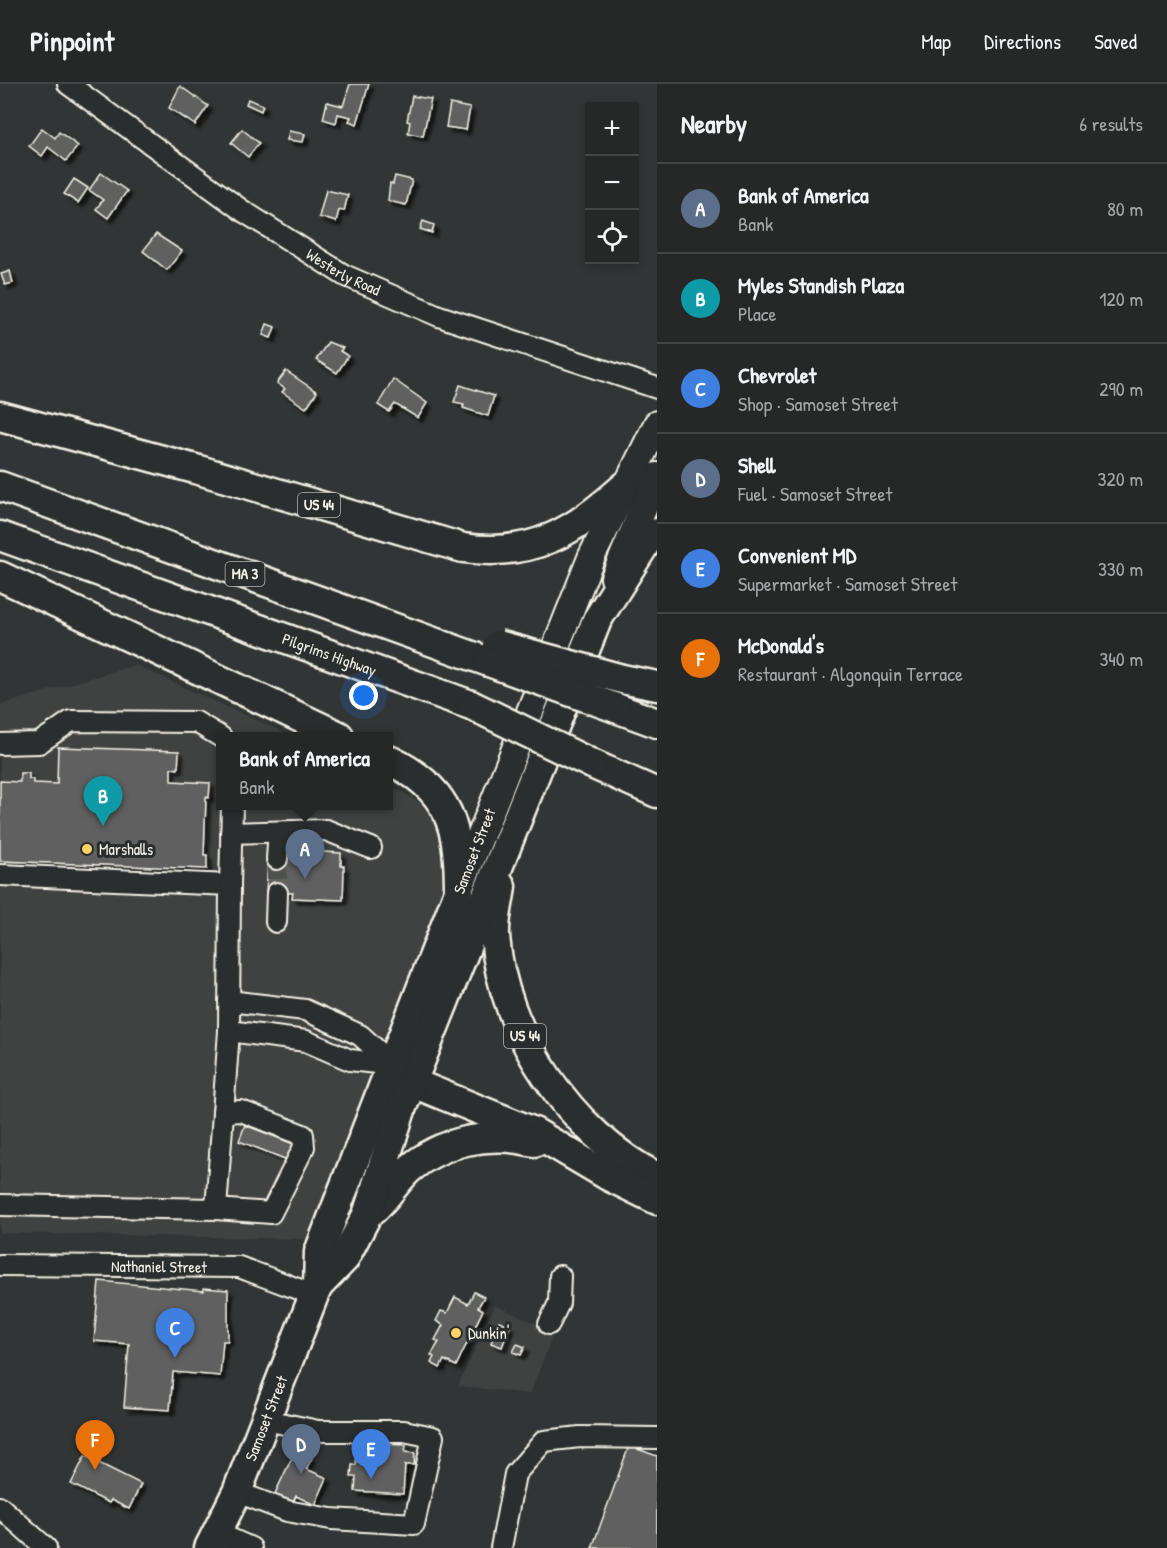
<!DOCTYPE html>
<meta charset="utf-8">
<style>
:root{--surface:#262828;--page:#2e3030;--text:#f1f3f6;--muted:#a4a6a8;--line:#424445;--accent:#ffd166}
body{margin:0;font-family:"Patrick Hand",sans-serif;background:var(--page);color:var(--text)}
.controls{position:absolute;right:18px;top:18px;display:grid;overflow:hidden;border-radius:0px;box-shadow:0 3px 9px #0003}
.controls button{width:54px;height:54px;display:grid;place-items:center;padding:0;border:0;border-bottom:2px solid var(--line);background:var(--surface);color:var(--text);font:30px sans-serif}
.you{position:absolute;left:364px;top:612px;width:21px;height:21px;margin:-15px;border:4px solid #fff;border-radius:50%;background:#1a73e8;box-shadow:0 0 0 9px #1a73e833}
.badge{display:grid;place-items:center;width:39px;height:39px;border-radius:50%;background:var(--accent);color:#fff;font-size:20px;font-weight:700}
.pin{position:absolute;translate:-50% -50px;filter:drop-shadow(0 2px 3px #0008)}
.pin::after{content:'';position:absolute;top:32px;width:21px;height:18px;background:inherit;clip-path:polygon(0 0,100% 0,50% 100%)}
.popup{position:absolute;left:216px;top:648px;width:177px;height:78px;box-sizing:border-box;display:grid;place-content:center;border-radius:0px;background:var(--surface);filter:drop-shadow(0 2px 4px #0005);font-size:20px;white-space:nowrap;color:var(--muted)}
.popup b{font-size:22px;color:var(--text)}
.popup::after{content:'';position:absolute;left:50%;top:100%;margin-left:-12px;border:12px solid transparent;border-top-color:var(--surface)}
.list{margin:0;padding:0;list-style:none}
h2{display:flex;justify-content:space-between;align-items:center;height:78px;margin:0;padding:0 24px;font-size:26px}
h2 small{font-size:20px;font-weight:400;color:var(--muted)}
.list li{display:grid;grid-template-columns:39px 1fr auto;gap:18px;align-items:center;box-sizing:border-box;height:90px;padding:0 24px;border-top:2px solid var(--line)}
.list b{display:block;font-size:22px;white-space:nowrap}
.list p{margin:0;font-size:20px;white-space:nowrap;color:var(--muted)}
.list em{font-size:20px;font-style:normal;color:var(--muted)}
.icon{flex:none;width:33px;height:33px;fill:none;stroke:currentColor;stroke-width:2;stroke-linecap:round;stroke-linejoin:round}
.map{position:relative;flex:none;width:657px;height:1464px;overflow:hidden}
header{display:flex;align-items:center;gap:36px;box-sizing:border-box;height:84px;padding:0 30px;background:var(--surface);border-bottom:2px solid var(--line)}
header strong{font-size:28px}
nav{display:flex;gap:33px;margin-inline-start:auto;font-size:21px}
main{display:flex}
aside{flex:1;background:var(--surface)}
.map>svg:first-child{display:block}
.built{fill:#404242}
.building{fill:#5f605f;stroke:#f4f1e8;stroke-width:1.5;filter:url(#shadow)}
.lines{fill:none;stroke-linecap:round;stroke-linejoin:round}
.minor-tunnel{stroke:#4f5150;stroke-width:20;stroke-dasharray:20 10;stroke-linecap:butt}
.minor-casing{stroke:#f4f1e8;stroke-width:24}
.major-casing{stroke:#f4f1e8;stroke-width:30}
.highway-casing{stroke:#f4f1e8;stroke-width:33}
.minor{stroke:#2a2d2e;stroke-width:20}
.major{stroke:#2a2d2e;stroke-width:26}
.highway{stroke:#2a2d2e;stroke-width:28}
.highway-bridge-casing{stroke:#f4f1e8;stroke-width:33;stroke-linecap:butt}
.highway-bridge{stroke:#2a2d2e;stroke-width:28}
.poi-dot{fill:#ffd166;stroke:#2a2d2e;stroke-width:2}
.labels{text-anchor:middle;stroke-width:6;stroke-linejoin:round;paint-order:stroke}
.shield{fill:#2a2d2e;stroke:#b7b6b0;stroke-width:1.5}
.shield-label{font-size:15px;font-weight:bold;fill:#f4f1e8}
.street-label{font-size:16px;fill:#f4f1e8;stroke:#2a2d2e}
.poi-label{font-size:16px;fill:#f4f1e8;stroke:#2a2d2e;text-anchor:start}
</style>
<header>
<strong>Pinpoint</strong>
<nav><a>Map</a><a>Directions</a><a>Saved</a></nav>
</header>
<main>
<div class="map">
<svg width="657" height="1464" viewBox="0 0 657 1464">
<defs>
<filter id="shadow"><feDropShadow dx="4.5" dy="4.5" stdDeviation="1.5" flood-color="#0009"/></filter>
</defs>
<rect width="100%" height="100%" fill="#323535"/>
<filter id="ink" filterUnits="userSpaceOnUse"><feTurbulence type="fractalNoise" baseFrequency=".0167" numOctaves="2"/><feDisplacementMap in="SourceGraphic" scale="12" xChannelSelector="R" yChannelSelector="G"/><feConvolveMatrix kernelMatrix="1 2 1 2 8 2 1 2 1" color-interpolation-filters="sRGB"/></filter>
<g filter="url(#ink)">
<g class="built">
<path d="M135,581L291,652H221V722H389V701L440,730L446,797L314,1155L0,1149V621Z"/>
<path d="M495,1221L554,1248L530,1310L458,1302Z"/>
</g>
<g class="building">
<path d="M350,0H369L357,40L349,37L351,33L338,30L336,39L323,35L327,18L343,22Z"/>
<path d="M180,2L208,22L195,41L169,24Z"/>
<path d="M412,12L431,15L423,52L408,49L410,38L407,37Z"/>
<path d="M248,15L263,21L261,27L246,20Z"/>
<path d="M450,20L470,24L466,46L446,43Z"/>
<path d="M42,44L55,54L59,48L78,62L66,77L48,63L42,72L29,62Z"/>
<path d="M242,45L259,59L248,73L231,59Z"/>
<path d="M289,47L305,50L303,58L287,56Z"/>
<path d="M101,89L127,107L108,134L96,125L103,116L89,106Z"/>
<path d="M395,92L412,96L406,121L388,117L390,99L393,100Z"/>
<path d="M74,95L88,104L78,119L64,110Z"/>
<path d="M326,106L348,111L344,127L339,126L336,138L319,133Z"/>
<path d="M423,137L434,141L432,149L420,145Z"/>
<path d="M156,150L182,167L167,186L143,167Z"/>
<path d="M10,187L13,199L5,201L1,190Z"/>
<path d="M267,240L275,243L271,254L263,251Z"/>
<path d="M328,258L343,264L340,267L348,272L337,289L316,276Z"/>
<path d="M286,287L317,308L306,324L282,308L285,305L277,299Z"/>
<path d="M393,295L427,319L418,334L395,320L389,328L378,321Z"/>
<path d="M460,301L494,312L488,332L463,324L464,320L454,318Z"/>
<path d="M58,663L179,667L178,685L171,684V697L210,699L209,714L206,713L204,771H207V785L0,777V697L20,698V689H29V695H33V699L57,700Z"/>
<path d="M286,766L341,769V782H344L343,816L292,814L293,809L266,808L268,775Z"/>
<path d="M245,1041L296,1061L290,1077L239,1057Z"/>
<path d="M99,1197L204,1207V1204L228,1206V1257H223L220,1292L173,1288L170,1326L124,1323L129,1260L94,1257Z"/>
<path d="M474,1208L484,1213L478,1223L483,1226L456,1282L444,1276L440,1284L431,1279L434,1273L431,1271L439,1258L435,1256L443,1241L436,1237L441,1227L447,1229L455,1213L468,1220Z"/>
<path d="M499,1237L510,1242L502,1263L491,1259Z"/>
<path d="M517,1260L525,1263L521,1271L513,1268Z"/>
<path d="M357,1359L406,1361L405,1368L415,1369L414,1381H405L403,1410L355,1407L356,1393H351L352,1381H356Z"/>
<path d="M629,1362L657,1372V1464H592Z"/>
<path d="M295,1367L312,1374L306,1385L327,1394L315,1421L296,1412L291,1422L273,1414Z"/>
<path d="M85,1372L141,1400L129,1425L111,1416L109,1419L71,1400Z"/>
</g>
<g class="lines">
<path class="minor-tunnel" d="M277,775V809"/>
<defs>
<g id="minor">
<path id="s1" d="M68,0L243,127L344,191L439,232L657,304"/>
<path d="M0,660L39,659L71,637L196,638L221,653"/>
<path d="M231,749L326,746L371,764"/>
<path d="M277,775L278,760L295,747"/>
<path d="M0,791L230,801L229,947L216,1125L0,1121"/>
<path d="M230,801L232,722"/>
<path d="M276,838L277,809"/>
<path d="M229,947L306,957L350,976L393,981L360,951L305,926L229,917"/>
<path d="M216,1125L271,1129L304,1063L303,1051L241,1027L223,1028"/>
<path id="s2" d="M0,1181L239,1183L314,1211"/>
<path d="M549,1240L559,1219L560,1192"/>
<path d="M237,1408L287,1427L331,1435L414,1440L433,1353L404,1347H318L266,1336"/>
<path d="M0,1423L46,1464"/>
<path d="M217,1449L251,1464"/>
<path d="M501,1464L515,1390L544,1357L580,1353L657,1354"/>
</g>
<g id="major">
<path d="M614,494L657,392"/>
<path d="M459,806L591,474L657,340"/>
</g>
<g id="highway">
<path d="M0,332L199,386L463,464C534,474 574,447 625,402"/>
<path d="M0,402L489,578"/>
<path id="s3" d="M0,452L471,621"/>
<path d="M0,492L339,652"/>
<path d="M622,595L657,602"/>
<path d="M616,624L657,639"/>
<path d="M592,680L657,709"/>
<path d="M501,802C499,819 494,835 495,852C502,948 571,1050 657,1093"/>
<path d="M400,987L413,999L534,1048L610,1093L657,1116"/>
<path d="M373,1126C386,1114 395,1099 407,1087C442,1056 490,1047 534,1058"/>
<path d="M318,1202L319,1168L459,807C459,744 451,705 389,676"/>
<path id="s4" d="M209,1464L237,1408L314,1211L318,1202L344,1175L367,1131L402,1023L597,536L647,457L657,449"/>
</g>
</defs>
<use href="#minor" class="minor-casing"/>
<use href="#major" class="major-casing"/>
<use href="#highway" class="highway-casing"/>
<use href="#minor" class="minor"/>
<use href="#major" class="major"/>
<use href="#highway" class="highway"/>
<defs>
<g id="highway-bridge">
<path d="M498,561L622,595"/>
<path d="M489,578L616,624"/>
<path d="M471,621L592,680"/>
</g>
</defs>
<use href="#highway-bridge" class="highway-bridge-casing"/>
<use href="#highway-bridge" class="highway-bridge"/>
</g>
</g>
<g class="poi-dot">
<circle cx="87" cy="765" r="6"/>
<circle cx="456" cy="1249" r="6"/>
</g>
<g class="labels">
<g class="shield">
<rect x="298" y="409" width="42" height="24" rx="4.5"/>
<rect x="225.5" y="478" width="39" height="24" rx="4.5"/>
<rect x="504" y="940" width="42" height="24" rx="4.5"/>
</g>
<g class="shield-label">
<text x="319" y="426">US 44</text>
<text x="245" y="495">MA 3</text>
<text x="525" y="957">US 44</text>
</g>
<g class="street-label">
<text dy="6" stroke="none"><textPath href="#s1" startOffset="334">Westerly Road</textPath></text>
<text dy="6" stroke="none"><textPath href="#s3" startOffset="350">Pilgrims Highway</textPath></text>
<text transform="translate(474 767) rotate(-69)" y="6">Samoset Street</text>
<text dy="6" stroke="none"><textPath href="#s2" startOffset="159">Nathaniel Street</textPath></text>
<text dy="6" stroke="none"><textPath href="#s4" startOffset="142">Samoset Street</textPath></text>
</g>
<g class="poi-label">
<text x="99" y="771">Marshalls</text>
<text x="468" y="1255">Dunkin'</text>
</g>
</g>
</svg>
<div class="controls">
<button>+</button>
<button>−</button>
<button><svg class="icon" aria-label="locate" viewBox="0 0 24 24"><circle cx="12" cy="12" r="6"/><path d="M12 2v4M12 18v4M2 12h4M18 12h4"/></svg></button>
</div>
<div class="you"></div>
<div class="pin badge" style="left:305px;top:795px;background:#5c6f8a">A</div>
<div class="popup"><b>Bank of America</b>Bank</div>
<div class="pin badge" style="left:103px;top:742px;background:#0f9aa8">B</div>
<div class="pin badge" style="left:175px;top:1274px;background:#3f7fe0">C</div>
<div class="pin badge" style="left:301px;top:1390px;background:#5c6f8a">D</div>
<div class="pin badge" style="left:371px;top:1395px;background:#3f7fe0">E</div>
<div class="pin badge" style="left:95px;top:1386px;background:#e8710a">F</div>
</div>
<aside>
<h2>Nearby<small>6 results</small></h2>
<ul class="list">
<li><span class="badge" style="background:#5c6f8a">A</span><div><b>Bank of America</b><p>Bank</p></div><em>80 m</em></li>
<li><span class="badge" style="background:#0f9aa8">B</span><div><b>Myles Standish Plaza</b><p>Place</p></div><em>120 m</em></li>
<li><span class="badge" style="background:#3f7fe0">C</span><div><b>Chevrolet</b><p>Shop · Samoset Street</p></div><em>290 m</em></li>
<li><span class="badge" style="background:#5c6f8a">D</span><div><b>Shell</b><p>Fuel · Samoset Street</p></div><em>320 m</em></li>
<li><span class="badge" style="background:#3f7fe0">E</span><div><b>Convenient MD</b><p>Supermarket · Samoset Street</p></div><em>330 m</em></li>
<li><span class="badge" style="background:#e8710a">F</span><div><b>McDonald's</b><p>Restaurant · Algonquin Terrace</p></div><em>340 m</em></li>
</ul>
</aside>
</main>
